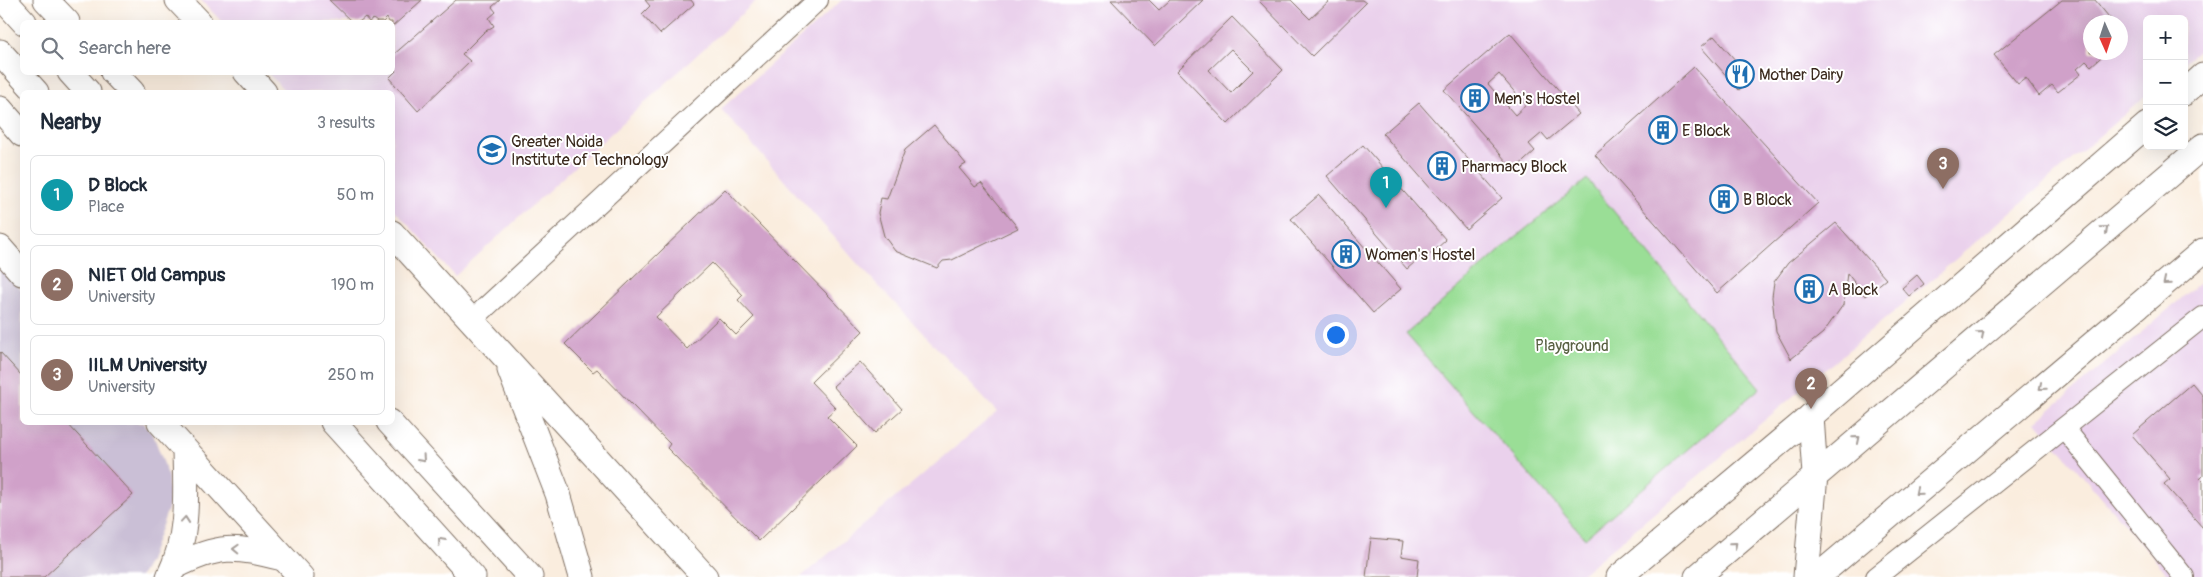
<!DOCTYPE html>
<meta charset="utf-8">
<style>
:root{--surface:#fff;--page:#f2f2f3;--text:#1f2937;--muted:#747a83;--line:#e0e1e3;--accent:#2563eb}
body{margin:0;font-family:Pangolin,sans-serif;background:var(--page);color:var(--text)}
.controls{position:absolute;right:15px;top:15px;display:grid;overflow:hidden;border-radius:8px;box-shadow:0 5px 20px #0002}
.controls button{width:45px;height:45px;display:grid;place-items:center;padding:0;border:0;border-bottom:1px solid var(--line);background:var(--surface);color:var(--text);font:25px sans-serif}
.compass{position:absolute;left:2083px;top:15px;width:45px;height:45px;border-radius:50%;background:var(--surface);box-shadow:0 5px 20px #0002;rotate:177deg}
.you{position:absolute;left:1335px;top:334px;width:18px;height:18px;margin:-12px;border:4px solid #fff;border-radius:50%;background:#1a73e8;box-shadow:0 0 0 8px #1a73e833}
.badge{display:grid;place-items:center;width:32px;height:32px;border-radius:50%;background:var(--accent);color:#fff;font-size:16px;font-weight:700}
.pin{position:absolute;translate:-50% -41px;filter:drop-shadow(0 1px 2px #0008)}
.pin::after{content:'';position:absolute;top:26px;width:18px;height:15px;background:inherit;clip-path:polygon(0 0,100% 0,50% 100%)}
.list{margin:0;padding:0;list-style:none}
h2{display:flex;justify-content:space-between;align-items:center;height:65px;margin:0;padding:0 20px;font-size:21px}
h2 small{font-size:16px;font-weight:400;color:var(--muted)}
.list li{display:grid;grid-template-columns:32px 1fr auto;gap:15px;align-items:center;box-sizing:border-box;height:80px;margin:0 10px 10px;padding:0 10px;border:1px solid var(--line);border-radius:8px}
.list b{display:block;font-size:19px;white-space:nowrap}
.list p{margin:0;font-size:16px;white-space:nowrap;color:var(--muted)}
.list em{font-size:16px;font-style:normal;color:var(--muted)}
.icon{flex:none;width:28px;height:28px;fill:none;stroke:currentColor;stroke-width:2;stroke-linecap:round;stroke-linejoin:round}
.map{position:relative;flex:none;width:2203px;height:577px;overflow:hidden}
.search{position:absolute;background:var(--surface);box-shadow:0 5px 20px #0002;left:20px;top:20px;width:375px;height:55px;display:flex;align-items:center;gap:12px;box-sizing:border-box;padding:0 18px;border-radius:8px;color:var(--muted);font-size:19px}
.panel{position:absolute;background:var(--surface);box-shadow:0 5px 20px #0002;left:20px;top:90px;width:375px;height:335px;border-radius:8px}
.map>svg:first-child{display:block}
.built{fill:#ead1ec;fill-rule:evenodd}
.industrial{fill:#cabfd6}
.green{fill:#9ade96;stroke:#6a845a}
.building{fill:#d0a1c9;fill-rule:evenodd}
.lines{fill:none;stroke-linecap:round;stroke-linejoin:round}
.minor-casing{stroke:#7e6e61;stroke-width:22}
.tertiary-casing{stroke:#7e6e61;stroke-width:27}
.minor{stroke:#fff;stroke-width:20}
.tertiary{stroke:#fff;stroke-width:25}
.oneway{stroke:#a79f9a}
.labels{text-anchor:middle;stroke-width:4;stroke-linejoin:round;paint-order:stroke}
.poi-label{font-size:16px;fill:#3b2a1e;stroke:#fff;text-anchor:start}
.park-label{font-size:16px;fill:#586042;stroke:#fff}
</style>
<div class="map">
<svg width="2203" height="577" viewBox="0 0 2203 577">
<rect width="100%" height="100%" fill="#fff"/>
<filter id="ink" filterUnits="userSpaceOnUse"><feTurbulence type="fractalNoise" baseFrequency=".02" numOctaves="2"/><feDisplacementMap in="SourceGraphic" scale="10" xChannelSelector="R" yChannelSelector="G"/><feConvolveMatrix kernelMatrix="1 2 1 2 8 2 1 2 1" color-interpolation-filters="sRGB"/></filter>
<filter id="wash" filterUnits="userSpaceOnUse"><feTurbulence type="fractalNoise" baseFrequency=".0096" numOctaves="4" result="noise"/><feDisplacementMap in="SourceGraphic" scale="20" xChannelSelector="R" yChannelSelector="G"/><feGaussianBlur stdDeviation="1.12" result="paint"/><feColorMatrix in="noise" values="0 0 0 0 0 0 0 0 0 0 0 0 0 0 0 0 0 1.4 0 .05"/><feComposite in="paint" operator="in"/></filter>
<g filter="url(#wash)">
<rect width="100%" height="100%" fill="#faedde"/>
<g class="built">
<path d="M201,0H757L455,276L393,208L392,92H286L268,73L392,72V22H222Z"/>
<path d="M842,0H2203V47L2184,63V19H2147V95L1928,283L1578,577H801L997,412L856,262L721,109ZM2090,22H2120V52H2090Z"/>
<path d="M2203,280V577H2170L2036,422Z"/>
</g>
<path class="industrial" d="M0,266L22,291V422L143,423L153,434L168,475L169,506L149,561L140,577H0Z"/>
<path class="green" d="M1587,179L1760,388L1585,538L1406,334L1512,240Z"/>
<g id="blocks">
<g class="building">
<path d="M329,0H422L392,27V22H389L387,18L383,22H377L373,19L369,22L365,17L359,22H352Z"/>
<path d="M456,0H500L492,7L496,12L489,18L494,26L484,32L462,54L470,61L418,111L389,78L396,71L392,67V56Z"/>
<path d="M645,0H691L694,4L660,34L642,14L650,6Z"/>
<path d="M1111,0H1149L1159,10L1170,0H1203L1155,46Z"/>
<path d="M1260,0H1291L1310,19L1330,0H1362L1366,3L1312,56L1259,1Z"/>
<path d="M2062,0H2095L2113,22H2090V52H2107L2091,66L2086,61L2077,69L2081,74L2058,92L2052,85L2039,96L2026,78L2018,84L1994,55Z"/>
<path d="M1232,17L1283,70L1228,124L1177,71ZM1231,49L1253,71L1231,93L1209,70Z"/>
<path d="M1510,33L1579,114L1548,140L1542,133L1529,144L1535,151L1514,170L1444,90ZM1499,74L1526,105L1515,115L1488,84Z"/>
<path d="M1714,36L1752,79L1739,90L1701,47Z"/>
<path d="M1694,67L1818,203L1717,293L1595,155Z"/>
<path d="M1419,103L1502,198L1466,229L1383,134Z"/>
<path d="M934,125L966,164L959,168L975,187L981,183L1018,228L952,260L943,261L937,268L895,251L884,236L878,213L881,198L887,199L905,150Z"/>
<path d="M1363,145L1446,240L1426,258L1423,255L1407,269L1327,176Z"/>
<path d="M725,189L863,331L811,382L836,408L827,416L857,446L759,541L667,448L670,444L597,369L593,372L565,344ZM712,263L743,295L738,300L754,317L736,335L719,318L687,349L656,317Z"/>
<path d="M1319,195L1401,289L1373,313L1291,219Z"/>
<path d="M1836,223L1886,279L1865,296L1847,273L1843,305L1823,333L1791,359L1776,331L1772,297L1774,282L1788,263Z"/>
<path d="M1917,275L1924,284L1909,296L1902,288Z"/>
<path d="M0,352L22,376V422H66L133,495L44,577H0Z"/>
<path d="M860,362L902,409L875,433L833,386Z"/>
<path d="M2192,383L2203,396V475L2200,478L2203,481V528L2164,484L2170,479L2132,435Z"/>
<path d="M1371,538L1403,541L1401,556L1419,559L1417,577H1366Z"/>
</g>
</g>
</g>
<g filter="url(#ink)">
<use href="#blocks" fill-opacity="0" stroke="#7e6e61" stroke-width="1"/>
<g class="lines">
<defs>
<g id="minor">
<path d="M472,320L818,0"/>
<path d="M2064,428L2184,577"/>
<path d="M1876,577L2203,317"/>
</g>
<g id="tertiary">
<path d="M4,0L24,22"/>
<path d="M46,0L67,22"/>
<path d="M178,0L199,22"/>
<path d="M0,52L36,92"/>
<path d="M70,72L88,92"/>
<path d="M113,72L132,92"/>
<path d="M246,72L264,92"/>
<path d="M2184,93L2203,76"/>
<path d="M0,109L22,134"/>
<path d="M392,233L705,577"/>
<path d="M0,248L22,273"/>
<path d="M510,370L558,494L582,577"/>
<path d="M160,422L301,577"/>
<path d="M333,422L473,577"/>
<path d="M389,422L530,577"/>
<path d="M174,567C219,544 234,546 283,558"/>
<path d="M169,577C189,536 186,495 185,451"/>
<path d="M1619,577L1811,416L2147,125"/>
<path d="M1697,577L2203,146"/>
<path d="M1806,577L1815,475L1811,416"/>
<path d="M1817,577L2203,251"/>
</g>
</defs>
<use href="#minor" class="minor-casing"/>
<use href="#tertiary" class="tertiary-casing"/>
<use href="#minor" class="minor"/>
<use href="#tertiary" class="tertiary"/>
</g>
<defs><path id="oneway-chevron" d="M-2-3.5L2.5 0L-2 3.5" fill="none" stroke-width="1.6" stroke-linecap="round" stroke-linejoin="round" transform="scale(1.25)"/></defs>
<g class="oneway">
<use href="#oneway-chevron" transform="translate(2105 229) rotate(-40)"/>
<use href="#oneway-chevron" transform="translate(2166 282) rotate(140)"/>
<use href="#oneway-chevron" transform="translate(1981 334) rotate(-40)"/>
<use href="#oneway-chevron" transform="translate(2042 387) rotate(140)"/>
<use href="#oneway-chevron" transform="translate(1857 439) rotate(-40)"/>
<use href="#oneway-chevron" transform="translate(422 459) rotate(48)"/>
<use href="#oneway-chevron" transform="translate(1918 492) rotate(140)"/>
<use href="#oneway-chevron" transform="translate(185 520) rotate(-85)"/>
<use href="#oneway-chevron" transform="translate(441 541) rotate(-132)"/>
<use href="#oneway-chevron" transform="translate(1734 545) rotate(-41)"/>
<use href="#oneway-chevron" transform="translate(236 549) rotate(-178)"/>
</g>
</g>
<defs>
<symbol id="restaurant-ring" viewBox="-11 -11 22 22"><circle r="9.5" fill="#fff" stroke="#1f6fb2" stroke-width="1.5"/><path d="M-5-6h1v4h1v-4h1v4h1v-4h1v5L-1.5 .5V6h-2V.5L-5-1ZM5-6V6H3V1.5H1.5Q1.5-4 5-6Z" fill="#1f6fb2"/></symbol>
<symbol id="building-ring" viewBox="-11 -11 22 22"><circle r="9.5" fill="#fff" stroke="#1f6fb2" stroke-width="1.5"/><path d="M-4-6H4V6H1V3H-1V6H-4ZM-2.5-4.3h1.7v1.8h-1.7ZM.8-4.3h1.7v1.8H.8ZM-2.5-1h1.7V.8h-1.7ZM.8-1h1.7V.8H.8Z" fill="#1f6fb2"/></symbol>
<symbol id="university-ring" viewBox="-11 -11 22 22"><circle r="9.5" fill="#fff" stroke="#1f6fb2" stroke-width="1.5"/><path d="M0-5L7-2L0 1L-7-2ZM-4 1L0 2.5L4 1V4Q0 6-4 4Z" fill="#1f6fb2"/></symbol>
</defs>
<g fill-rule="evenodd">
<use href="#restaurant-ring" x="1724" y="58" width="32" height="32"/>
<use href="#building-ring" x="1459" y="82" width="32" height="32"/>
<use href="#building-ring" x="1647" y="114" width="32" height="32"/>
<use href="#university-ring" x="476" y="134" width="32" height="32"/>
<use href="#building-ring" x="1426" y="150" width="32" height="32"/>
<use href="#building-ring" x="1708" y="183" width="32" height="32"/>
<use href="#building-ring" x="1330" y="238" width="32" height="32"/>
<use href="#building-ring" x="1793" y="273" width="32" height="32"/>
</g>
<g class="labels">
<g class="poi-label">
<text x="1759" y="80">Mother Dairy</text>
<text x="1494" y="104">Men's Hostel</text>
<text x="1682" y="136">E Block</text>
<text x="511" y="147">Greater Noida<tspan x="511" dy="18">Institute of Technology</tspan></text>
<text x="1461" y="172">Pharmacy Block</text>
<text x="1743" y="205">B Block</text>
<text x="1365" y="260">Women's Hostel</text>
<text x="1828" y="295">A Block</text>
</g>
<g class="park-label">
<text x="1572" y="351">Playground</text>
</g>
</g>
</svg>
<div class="controls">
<button>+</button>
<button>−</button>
<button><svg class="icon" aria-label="layers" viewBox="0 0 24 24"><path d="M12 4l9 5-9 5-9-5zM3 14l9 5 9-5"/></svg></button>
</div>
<svg class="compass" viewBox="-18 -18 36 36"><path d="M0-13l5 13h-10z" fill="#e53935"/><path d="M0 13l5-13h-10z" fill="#747a83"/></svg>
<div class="you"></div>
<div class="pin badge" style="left:1386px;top:208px;background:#0f9aa8">1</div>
<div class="pin badge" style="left:1811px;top:409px;background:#8d6e63">2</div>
<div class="pin badge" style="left:1943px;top:189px;background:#8d6e63">3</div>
<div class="search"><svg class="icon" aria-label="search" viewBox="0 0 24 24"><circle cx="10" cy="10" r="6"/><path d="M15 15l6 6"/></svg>Search here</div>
<section class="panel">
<h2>Nearby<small>3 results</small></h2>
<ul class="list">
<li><span class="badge" style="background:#0f9aa8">1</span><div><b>D Block</b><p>Place</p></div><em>50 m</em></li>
<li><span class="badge" style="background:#8d6e63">2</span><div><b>NIET Old Campus</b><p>University</p></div><em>190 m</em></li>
<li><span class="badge" style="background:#8d6e63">3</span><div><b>IILM University</b><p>University</p></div><em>250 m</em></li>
</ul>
</section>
</div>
